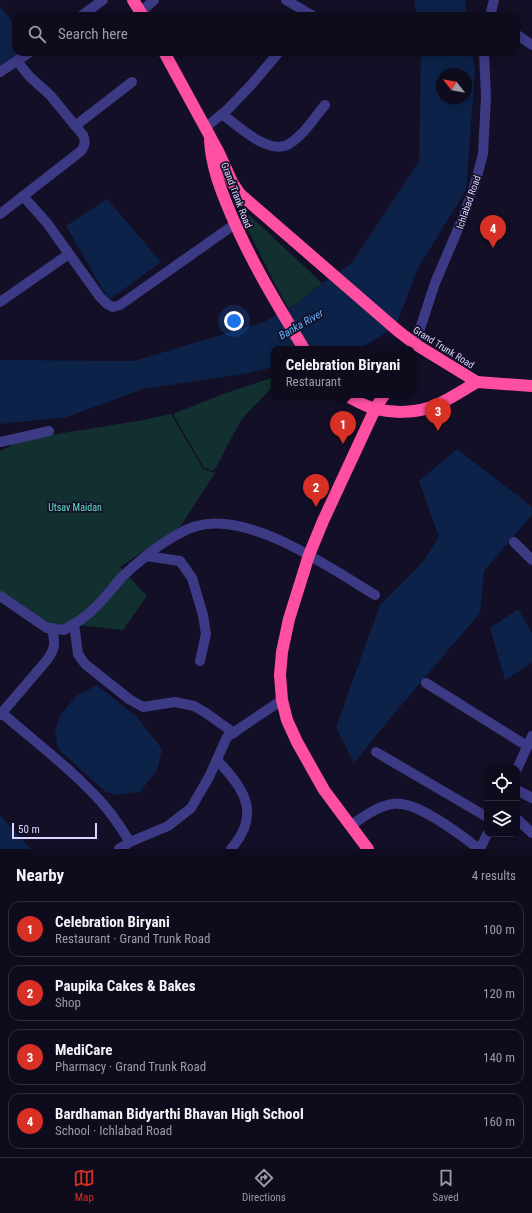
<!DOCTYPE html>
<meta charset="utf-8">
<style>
:root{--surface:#0e0b1c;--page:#171425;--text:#f1f3f6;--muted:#9b9ba3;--line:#2e2b3b;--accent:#d93025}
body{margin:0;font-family:"Roboto Condensed",sans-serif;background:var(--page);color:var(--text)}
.controls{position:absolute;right:12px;bottom:12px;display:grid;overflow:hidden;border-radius:8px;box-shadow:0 2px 10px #0003}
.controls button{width:36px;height:36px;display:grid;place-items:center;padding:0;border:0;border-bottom:1px solid var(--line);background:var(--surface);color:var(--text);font:20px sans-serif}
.compass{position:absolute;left:436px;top:68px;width:36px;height:36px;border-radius:50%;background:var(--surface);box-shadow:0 2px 10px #0003;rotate:301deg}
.scale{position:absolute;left:12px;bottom:10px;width:85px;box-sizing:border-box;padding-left:4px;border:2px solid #d9d4ff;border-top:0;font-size:11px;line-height:14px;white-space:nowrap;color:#d9d4ff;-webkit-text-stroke:3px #130f26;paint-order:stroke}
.you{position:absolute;left:234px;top:321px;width:14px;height:14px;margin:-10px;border:3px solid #fff;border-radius:50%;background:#1a73e8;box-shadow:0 0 0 6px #1a73e833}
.badge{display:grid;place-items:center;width:26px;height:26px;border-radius:50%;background:var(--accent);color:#fff;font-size:13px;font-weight:700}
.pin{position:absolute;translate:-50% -33px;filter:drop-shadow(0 1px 2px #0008)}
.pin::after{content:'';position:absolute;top:21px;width:14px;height:12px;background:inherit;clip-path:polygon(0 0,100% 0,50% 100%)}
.popup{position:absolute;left:271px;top:346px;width:144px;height:52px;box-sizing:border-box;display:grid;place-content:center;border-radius:8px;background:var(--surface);filter:drop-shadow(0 1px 3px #0005);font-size:13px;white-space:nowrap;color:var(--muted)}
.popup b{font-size:15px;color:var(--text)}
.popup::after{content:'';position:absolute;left:50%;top:100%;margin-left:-8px;border:8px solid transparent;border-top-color:var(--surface)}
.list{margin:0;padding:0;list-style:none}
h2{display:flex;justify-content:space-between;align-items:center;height:52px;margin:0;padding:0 16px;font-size:17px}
h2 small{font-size:13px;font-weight:400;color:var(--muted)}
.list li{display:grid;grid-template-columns:26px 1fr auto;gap:12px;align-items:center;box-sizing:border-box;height:56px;margin:0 8px 8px;padding:0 8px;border:1px solid var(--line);border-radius:12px}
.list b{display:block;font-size:15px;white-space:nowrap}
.list p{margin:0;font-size:13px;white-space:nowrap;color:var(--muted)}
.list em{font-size:13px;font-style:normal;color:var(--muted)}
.icon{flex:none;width:22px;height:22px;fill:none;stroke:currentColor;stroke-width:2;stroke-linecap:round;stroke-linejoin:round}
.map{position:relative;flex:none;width:532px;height:849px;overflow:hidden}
.search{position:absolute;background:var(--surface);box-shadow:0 2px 10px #0003;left:12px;right:12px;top:12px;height:44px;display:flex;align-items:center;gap:10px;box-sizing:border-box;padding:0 14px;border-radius:12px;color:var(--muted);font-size:15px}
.sheet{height:308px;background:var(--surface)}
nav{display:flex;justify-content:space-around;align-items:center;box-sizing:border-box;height:56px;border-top:1px solid var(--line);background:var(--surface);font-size:11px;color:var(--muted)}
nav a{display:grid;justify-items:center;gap:2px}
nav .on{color:var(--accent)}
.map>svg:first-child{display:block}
.green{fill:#12302f}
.water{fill:#0c2248;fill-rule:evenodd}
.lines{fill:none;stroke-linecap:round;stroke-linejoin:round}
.minor{stroke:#3d3a85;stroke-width:10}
.highway{stroke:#ff4fa3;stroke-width:12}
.labels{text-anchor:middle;stroke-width:3.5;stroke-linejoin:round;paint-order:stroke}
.street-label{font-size:10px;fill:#d9d4ff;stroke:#130f26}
.park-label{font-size:10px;fill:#5fe0c0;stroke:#130f26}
.water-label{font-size:11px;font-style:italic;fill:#62b6ff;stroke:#130f26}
</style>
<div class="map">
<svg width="532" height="849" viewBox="0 0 532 849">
<rect width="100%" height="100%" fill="#130f26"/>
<g class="green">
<path d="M233,200L322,283L295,305L288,308L274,282Z"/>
<path d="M274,377V385L241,420L214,471L204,468L173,414L223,394Z"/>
<path d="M171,414L203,469L215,473L180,527L120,567L147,596L123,630L67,624L64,626L45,624L0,591V451L9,447L14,441L143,420Z"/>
</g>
<g class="water">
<path d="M414,0H465L467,16H416Z"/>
<path d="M0,6L16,26V52H30L0,72Z"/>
<path d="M421,52H472L475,72L466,190L417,270L396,326L363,347L356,349H274V367L249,373L143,389L67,417L0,424V360L134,361L264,322L295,305L322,283L351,264L419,161ZM442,74H466V98H442Z"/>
<path d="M107,199L161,262L109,300L66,226Z"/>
<path d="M457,449L532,507V515L484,571L480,613L387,722L354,763L336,727L380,605L422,563L439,537L419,481Z"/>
<path d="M518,609L532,633V663L505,680L490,628Z"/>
<path d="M97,685L136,716L162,749L157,770L140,792L116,795L106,792L58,749L55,730L60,716L76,696Z"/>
<path d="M0,815L31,849H0Z"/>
</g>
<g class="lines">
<g class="minor">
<path d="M286,0L313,16"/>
<path d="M141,12L154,0"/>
<path d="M81,16L103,0"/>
<path d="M490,16L494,0"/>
<path d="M516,34L532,45"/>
<path d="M0,72L30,52"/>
<path d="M222,114C238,126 269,156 289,144C304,135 314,118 325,105"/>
<path d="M75,126L132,82"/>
<path d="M205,128L228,109L252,84L279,52"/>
<path d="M23,196L47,223L100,297L107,304L113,307L120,305L235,224"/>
<path d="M0,214L81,151C85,145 86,142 83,135L50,95L29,76L17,61"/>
<path d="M0,302L69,254"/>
<path d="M415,344L435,283L464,215L475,184L483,154L486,97L484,52"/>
<path d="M0,442L49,431"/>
<path d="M514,542L532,560"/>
<path d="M146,556L180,561L192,578L203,615L206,634L200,661"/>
<path d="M0,596L47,628L64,630C72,625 82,620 89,613C102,603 111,589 122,577C129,570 137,563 145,557C156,547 183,529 197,526C251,511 330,568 375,595"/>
<path d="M74,624L78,654L85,664L129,699L143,707L175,702L194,706L206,713L234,733"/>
<path d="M426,683L527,746"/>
<path d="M2,713C34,741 74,771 102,803C113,815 121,828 130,842"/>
<path d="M0,715L47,660C56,648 55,643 52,628"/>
<path d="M376,752L487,817"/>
<path d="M217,760C244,789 262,813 231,849"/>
<path d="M517,769L532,736"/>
<path d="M517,790L532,798"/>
<path d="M517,819L532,833"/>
<path d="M350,826C363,817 376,807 392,804C415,799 461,835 479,849"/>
<path d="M119,849L130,842L168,826L191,808L209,777L227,737L282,700"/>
<path d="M480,849L487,834"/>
</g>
<g class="highway">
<path d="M133,0L143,16"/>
<path d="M164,52L218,151L232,182L240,194L398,331L415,344L477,382L532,386"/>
<path d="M210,139C211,165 220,188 230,212C250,260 277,304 304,349"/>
<path d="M345,395C355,400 366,407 376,409C392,413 413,413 428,408C445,403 461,391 477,382"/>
<path d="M368,849L324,790L297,742L287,720L282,700L280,675L282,652L289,619L309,555L323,521L375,409L384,395"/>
</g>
</g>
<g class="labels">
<g class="street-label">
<text transform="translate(237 195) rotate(69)" y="4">Grand Trank Road</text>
<text transform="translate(468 202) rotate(-71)" y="4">Ichlabad Road</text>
<text transform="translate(444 347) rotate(32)" y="4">Grand Trunk Road</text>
</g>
<g class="park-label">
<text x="75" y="511">Utsav Maidan</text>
</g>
<g class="water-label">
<text transform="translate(301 324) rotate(-30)" y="4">Banka River</text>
</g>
</g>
</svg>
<div class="controls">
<button><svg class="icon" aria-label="locate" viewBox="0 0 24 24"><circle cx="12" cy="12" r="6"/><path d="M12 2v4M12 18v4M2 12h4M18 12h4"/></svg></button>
<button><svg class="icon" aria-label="layers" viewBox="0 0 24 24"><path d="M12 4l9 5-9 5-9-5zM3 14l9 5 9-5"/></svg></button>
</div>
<svg class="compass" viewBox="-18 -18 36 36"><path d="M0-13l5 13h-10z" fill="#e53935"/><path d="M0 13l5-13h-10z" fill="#9b9ba3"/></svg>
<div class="scale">50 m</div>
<div class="you"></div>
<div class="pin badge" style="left:343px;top:444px">1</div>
<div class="popup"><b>Celebration Biryani</b>Restaurant</div>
<div class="pin badge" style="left:316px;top:507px">2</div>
<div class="pin badge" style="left:438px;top:431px">3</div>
<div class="pin badge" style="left:493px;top:248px">4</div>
<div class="search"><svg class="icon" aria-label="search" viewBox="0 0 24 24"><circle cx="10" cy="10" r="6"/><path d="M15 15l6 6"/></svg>Search here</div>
</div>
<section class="sheet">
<h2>Nearby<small>4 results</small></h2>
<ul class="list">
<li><span class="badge">1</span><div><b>Celebration Biryani</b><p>Restaurant · Grand Trunk Road</p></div><em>100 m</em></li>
<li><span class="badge">2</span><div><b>Paupika Cakes &amp; Bakes</b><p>Shop</p></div><em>120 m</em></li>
<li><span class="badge">3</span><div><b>MediCare</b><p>Pharmacy · Grand Trunk Road</p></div><em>140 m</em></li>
<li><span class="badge">4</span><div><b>Bardhaman Bidyarthi Bhavan High School</b><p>School · Ichlabad Road</p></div><em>160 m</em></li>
</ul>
</section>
<nav>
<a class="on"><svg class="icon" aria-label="map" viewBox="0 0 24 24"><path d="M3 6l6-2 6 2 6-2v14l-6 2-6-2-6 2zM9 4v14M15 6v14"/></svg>Map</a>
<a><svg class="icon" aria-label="directions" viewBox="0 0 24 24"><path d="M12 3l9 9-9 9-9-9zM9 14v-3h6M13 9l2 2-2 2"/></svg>Directions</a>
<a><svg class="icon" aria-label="saved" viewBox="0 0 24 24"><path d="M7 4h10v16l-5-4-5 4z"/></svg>Saved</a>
</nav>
